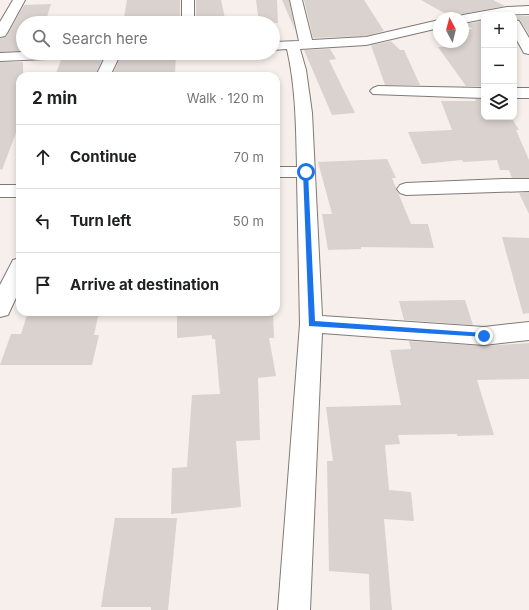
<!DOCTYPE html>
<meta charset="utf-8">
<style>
:root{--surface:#fff;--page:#f2f2f2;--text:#202124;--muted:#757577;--line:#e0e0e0}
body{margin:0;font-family:Inter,sans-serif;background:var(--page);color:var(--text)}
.controls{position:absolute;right:12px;top:12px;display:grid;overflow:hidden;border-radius:8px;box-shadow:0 2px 6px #0003}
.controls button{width:36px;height:36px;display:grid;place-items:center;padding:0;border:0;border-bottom:1px solid var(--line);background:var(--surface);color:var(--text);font:20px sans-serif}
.compass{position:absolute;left:433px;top:12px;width:36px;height:36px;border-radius:50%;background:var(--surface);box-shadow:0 2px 6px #0003;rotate:353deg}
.stop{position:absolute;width:12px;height:12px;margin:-9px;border:3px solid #1a73e8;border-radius:50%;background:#fff}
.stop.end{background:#1a73e8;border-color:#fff;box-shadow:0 1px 4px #0008}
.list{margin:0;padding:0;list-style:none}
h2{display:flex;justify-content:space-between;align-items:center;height:52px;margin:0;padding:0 16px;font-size:17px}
h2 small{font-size:13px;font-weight:400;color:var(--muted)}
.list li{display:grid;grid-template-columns:26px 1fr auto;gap:12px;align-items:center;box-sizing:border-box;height:64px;padding:0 16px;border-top:1px solid var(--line)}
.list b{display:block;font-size:15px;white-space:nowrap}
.list em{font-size:13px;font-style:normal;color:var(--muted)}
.icon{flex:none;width:22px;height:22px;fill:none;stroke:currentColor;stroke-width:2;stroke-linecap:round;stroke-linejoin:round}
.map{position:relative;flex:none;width:529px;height:610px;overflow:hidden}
.search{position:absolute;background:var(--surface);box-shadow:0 2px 6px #0003;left:16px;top:16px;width:264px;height:44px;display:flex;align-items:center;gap:10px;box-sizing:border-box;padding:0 14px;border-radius:22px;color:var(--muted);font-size:15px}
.panel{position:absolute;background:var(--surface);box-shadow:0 2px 6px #0003;left:16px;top:72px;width:264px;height:244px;border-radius:12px}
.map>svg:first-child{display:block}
.building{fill:#d9d2ce}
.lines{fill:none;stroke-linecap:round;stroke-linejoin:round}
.minor-casing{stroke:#807a76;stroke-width:2}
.minor{fill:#fff;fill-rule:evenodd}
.route{fill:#1a73e8}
</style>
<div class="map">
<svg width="529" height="610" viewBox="0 0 529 610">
<rect width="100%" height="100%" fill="#f6efeb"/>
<g class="building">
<path d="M127,0H180V23H123Z"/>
<path d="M196,0H221L226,23H196Z"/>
<path d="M256,0H277L278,23H259Z"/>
<path d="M282,0H289L295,30Z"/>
<path d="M304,0H364L384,31L366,36L313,38Z"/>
<path d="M421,0H493L505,6L463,14L453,18Z"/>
<path d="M51,4L45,23H23V51L0,52V38L6,37L24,5Z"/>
<path d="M514,16H529V35L520,20L514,19Z"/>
<path d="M484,21V86H466L438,47L449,46L445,42H463V30L473,29L464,24Z"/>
<path d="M391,41L400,50H404L420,85H385L371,45Z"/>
<path d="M330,49L336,59L329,60L355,113L332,115L304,50Z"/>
<path d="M122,53H176L175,74L112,76Z"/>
<path d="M104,55L95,76H55L61,60L92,58Z"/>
<path d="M0,62H23V76H20V122L2,170L0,169Z"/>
<path d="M475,99H484V117H511L519,130H516L529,160V178H512L509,170H500L497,160L463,162L462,160L422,164L408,132L452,130L441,101H476Z"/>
<path d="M387,159L396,178H392L411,224H428L434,248L361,247V249L328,250L322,214H332L318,162Z"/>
<path d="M529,192V214L519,193Z"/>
<path d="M502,237L529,238V313L523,314Z"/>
<path d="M465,300L473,325L404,320L399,301Z"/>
<path d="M28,312H99L94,335H99L92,365H0L11,334H21Z"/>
<path d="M208,312L273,313L274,338H269L276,376L258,378L260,440L236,441L241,507L171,514L172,468L187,467L192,395L220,394L215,339H212V335L177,338V314Z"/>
<path d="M409,341L484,346L529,343V379L477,380L494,435L457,436V434L398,435L400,444L385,445L389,490L411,492L414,521L384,519L392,610H370L369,574L329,571L327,461H333L326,407L401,405L390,350L411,349Z"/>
<path d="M115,518H177L168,610H151V607H101Z"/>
</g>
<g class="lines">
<defs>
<g id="minor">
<path d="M13,0H25L7,33L5,36L0,37V22Z"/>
<rect x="182" y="0" width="12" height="23"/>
<path d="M290,0H302L312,40L366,37L439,20V28L366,45L300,49L306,70L312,113L322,316L484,327L529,322V340L484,345L322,333L310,610H278L300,324L297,177H276V167H297C296,127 296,88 287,49L273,50V42L299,41Z"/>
<path d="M529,6V14L484,15V19L463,23V18H457L463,15L507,7Z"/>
<path d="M514,20L519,21L529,38V54L524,53L514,35Z"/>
<path d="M23,52V53H99L97,56L92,57L0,61V53Z"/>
<path d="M107,53H121L110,76H96Z"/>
<path d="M378,86L484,88V98L373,94L370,91L373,88Z"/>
<rect x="514" y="88" width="15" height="10"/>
<path d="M503,179H529V191L406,195L400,193L397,189L400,185L406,183Z"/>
<rect x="0" y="185" width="20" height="12"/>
<path d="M20,258V289L8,315L0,317V285L13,260Z"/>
</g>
</defs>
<use href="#minor" class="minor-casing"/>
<use href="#minor" class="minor"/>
</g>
<path class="route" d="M306,170L308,172L315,321L484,333L486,334V337L309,326L303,172Z"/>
</svg>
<div class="controls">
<button>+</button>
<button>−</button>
<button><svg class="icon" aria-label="layers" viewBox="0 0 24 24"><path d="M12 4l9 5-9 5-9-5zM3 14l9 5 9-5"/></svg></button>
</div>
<svg class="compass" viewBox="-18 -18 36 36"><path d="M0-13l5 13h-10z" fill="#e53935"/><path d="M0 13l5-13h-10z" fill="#757577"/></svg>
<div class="stop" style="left:306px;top:172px"></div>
<div class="stop end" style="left:484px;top:336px"></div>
<div class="search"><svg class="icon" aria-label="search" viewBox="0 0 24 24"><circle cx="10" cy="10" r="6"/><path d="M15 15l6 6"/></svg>Search here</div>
<section class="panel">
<h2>2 min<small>Walk · 120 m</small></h2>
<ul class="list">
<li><svg class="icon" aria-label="ahead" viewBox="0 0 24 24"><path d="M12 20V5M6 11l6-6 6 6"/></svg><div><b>Continue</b></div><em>70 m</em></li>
<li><svg class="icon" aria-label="left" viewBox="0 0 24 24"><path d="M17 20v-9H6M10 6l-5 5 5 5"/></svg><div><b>Turn left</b></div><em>50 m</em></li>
<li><svg class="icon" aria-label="arrive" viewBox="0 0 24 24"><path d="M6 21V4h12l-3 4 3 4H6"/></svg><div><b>Arrive at destination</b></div></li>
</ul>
</section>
</div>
